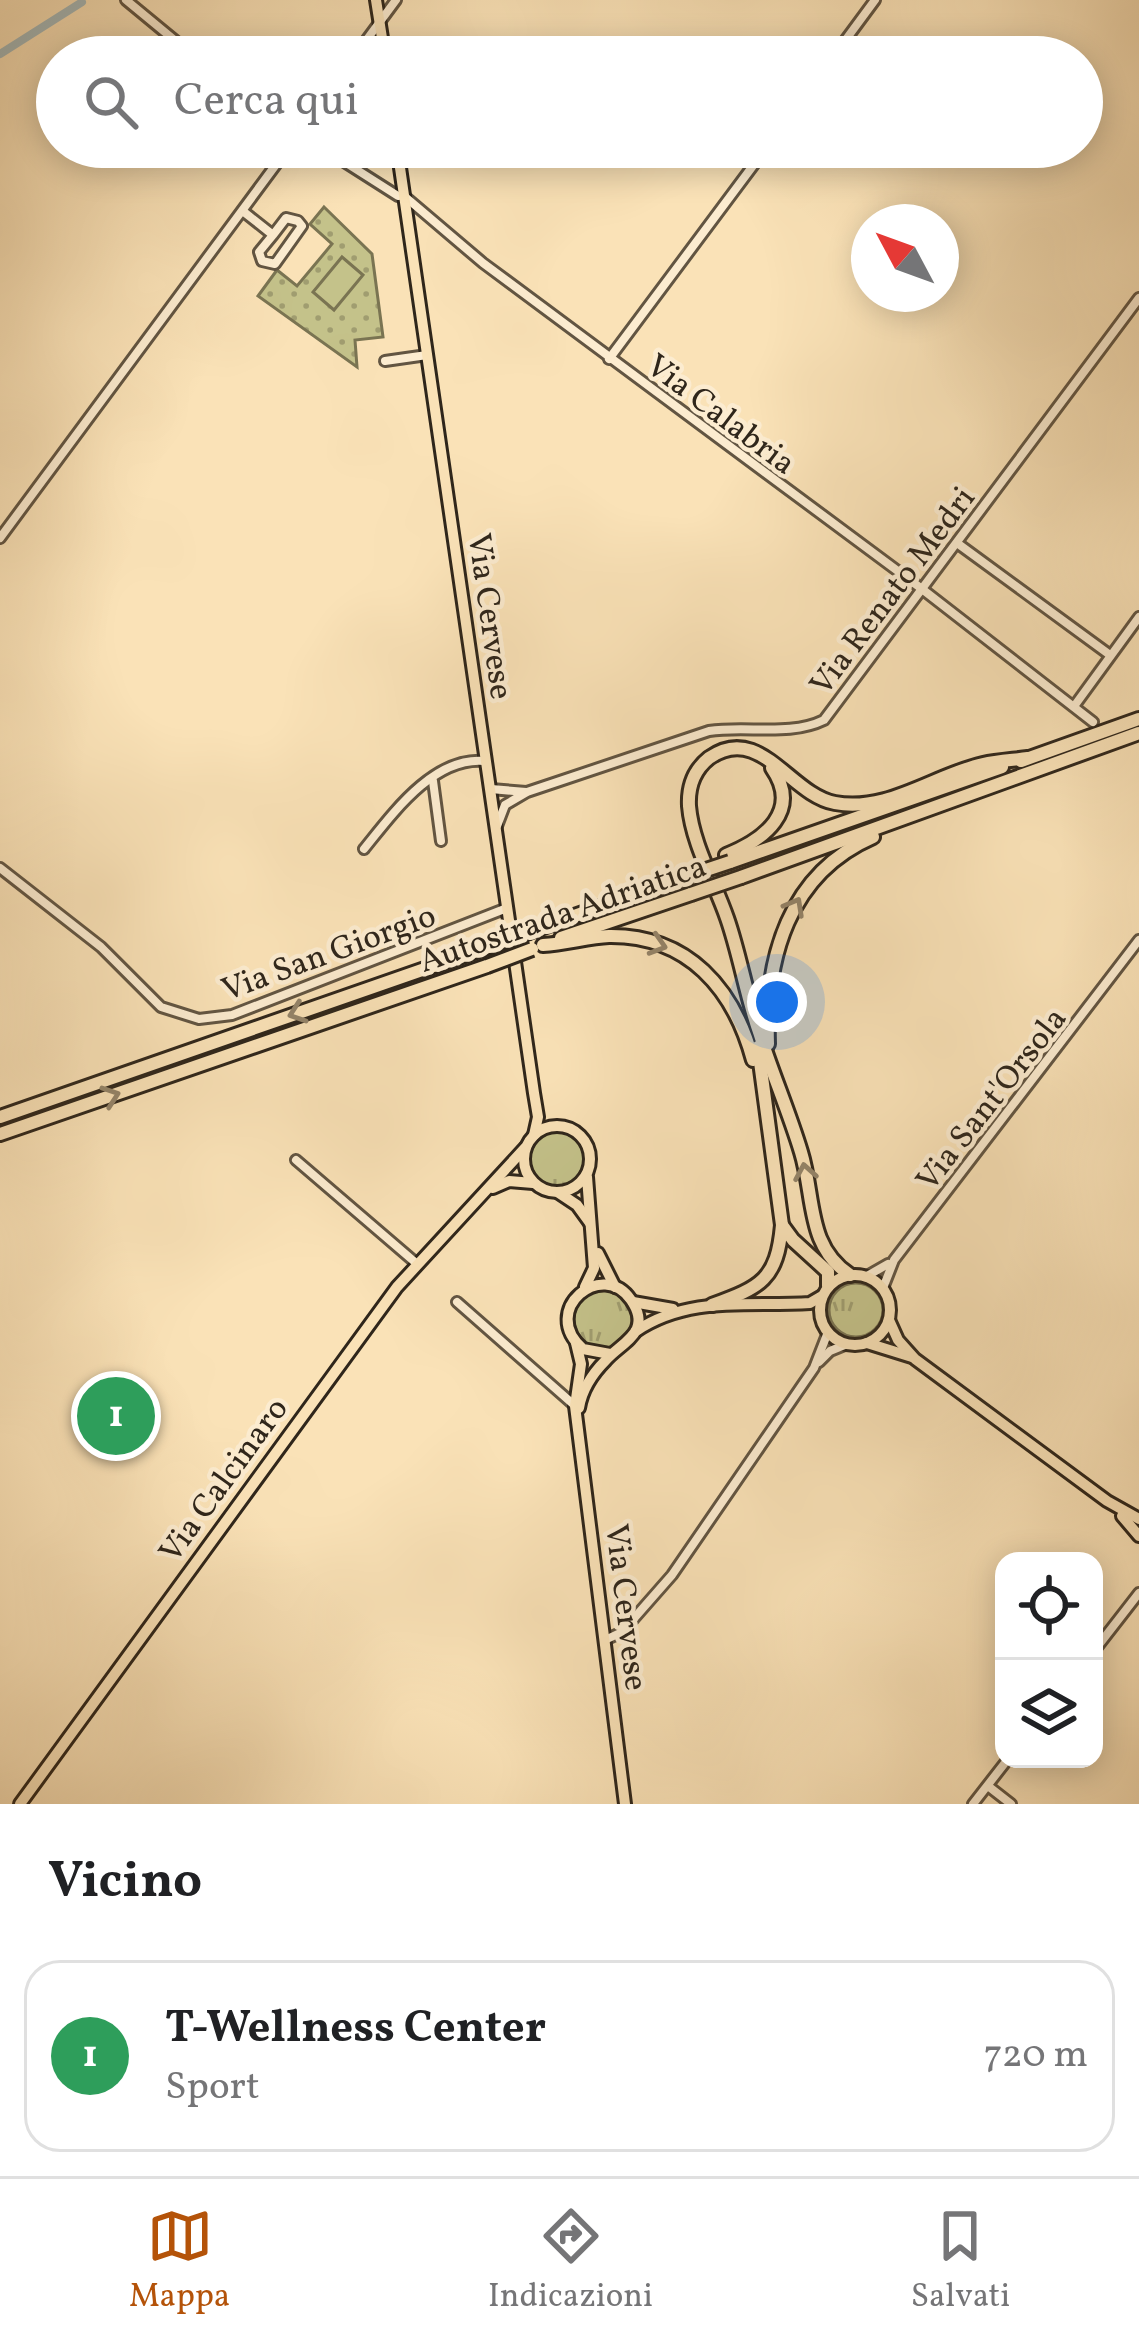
<!DOCTYPE html>
<html lang="it">
<style>
:root{--surface:#fff;--page:#f6f6f6;--text:#202124;--muted:#757577;--line:#e0e0e0;--accent:#b45309}
body{margin:0;font-family:Vollkorn,serif;background:var(--page);color:var(--text)}
.controls{position:absolute;right:36px;bottom:36px;display:grid;overflow:hidden;border-radius:24px;box-shadow:0 6px 30px #0003}
.controls button{width:108px;height:108px;display:grid;place-items:center;padding:0;border:0;border-bottom:3px solid var(--line);background:var(--surface);color:var(--text);font:60px sans-serif}
.compass{position:absolute;left:851px;top:204px;width:108px;height:108px;border-radius:50%;background:var(--surface);box-shadow:0 6px 30px #0003;rotate:311deg}
.you{position:absolute;left:777px;top:1002px;width:42px;height:42px;margin:-30px;border:9px solid #fff;border-radius:50%;background:#1a73e8;box-shadow:0 0 0 18px #1a73e833}
.badge{display:grid;place-items:center;width:78px;height:78px;border-radius:50%;background:var(--accent);color:#fff;font-size:39px;font-weight:700}
.pin{position:absolute;translate:-50% -50%;border:6px solid #fff;box-shadow:0 3px 12px #0006}
.list{margin:0;padding:0;list-style:none}
h2{display:flex;justify-content:space-between;align-items:center;height:156px;margin:0;padding:0 48px;font-size:51px}
h2 small{font-size:39px;font-weight:400;color:var(--muted)}
.list li{display:grid;grid-template-columns:78px 1fr auto;gap:36px;align-items:center;box-sizing:border-box;height:192px;margin:0 24px 24px;padding:0 24px;border:3px solid var(--line);border-radius:36px}
.list b{display:block;font-size:45px;white-space:nowrap}
.list p{margin:0;font-size:39px;white-space:nowrap;color:var(--muted)}
.list em{font-size:39px;font-style:normal;color:var(--muted)}
.icon{flex:none;width:66px;height:66px;fill:none;stroke:currentColor;stroke-width:2;stroke-linecap:round;stroke-linejoin:round}
.map{position:relative;flex:none;width:1139px;height:1804px;overflow:hidden}
.search{position:absolute;background:var(--surface);box-shadow:0 6px 30px #0003;left:36px;right:36px;top:36px;height:132px;display:flex;align-items:center;gap:30px;box-sizing:border-box;padding:0 42px;border-radius:66px;color:var(--muted);font-size:45px}
.sheet{height:372px;background:var(--surface)}
nav{display:flex;justify-content:space-around;align-items:center;box-sizing:border-box;height:168px;border-top:3px solid var(--line);background:var(--surface);font-size:33px;color:var(--muted)}
nav a{display:grid;justify-items:center;gap:6px}
nav .on{color:var(--accent)}
.map>svg:first-child{display:block}
.grass{fill:url(#grass-tufts);stroke:#7a7452;stroke-width:3}
.park{fill:url(#park-dots);stroke:#7a7452;stroke-width:3}
.pitch{fill:#c4c28a;stroke:#7a7452;stroke-width:3}
.lines{fill:none;stroke-linecap:round;stroke-linejoin:round}
.canal{stroke:#a5babb;stroke-width:8}
.minor-casing{stroke:#625542;stroke-width:14}
.major-casing{stroke:#2f261b;stroke-width:16}
.highway-casing{stroke:#2f261b;stroke-width:18}
.minor{stroke:#fcecd0;stroke-width:8}
.major{stroke:#fae2b7;stroke-width:10}
.highway{stroke:#fae2b7;stroke-width:12}
.highway-bridge-casing{stroke:#2f261b;stroke-width:18;stroke-linecap:butt}
.highway-bridge{stroke:#fae2b7;stroke-width:12}
.oneway{stroke:#948469}
.labels{text-anchor:middle;stroke-width:9;stroke-linejoin:round;paint-order:stroke}
.street-label{font-size:33px;fill:#2f261b;stroke:#fcecd0}
</style>
<div class="map">
<svg width="1139" height="1804" viewBox="0 0 1139 1804">
<defs>
<pattern id="grass-tufts" width="24" height="20" patternUnits="userSpaceOnUse" patternTransform="scale(3)"><rect width="24" height="20" fill="#c4c28a"/><path d="M3 7l-1-3M5 7V3M7 7l1-3M15 17l-1-3M17 17v-4M19 17l1-3" fill="none" stroke="#a09d70"/></pattern>
<pattern id="park-dots" width="8" height="8" patternUnits="userSpaceOnUse" patternTransform="scale(3)"><rect width="8" height="8" fill="#c4c28a"/><path d="M2 2h.1M6 6h.1" fill="none" stroke="#a09d70" stroke-width="1.8" stroke-linecap="round"/></pattern>
</defs>
<rect width="100%" height="100%" fill="#fae2b7"/>
<filter id="stains"><feTurbulence type="fractalNoise" baseFrequency=".00167" numOctaves="4"/><feColorMatrix values="0 0 0 0 .2 0 0 0 0 .09 0 0 0 0 .02 0 0 0 .5 -.17"/></filter>
<radialGradient id="worn" r=".72"><stop offset=".6" stop-color="#630" stop-opacity="0"/><stop offset="1" stop-color="#630" stop-opacity=".3"/></radialGradient>
<g class="grass">
<circle cx="557" cy="1159" r="27"/>
<circle cx="856" cy="1310" r="27"/>
<circle cx="603" cy="1319" r="29"/>
</g>
<path class="park" d="M324,207L372,254L383,337L355,340L357,367L258,296L277,270L297,286L332,244L310,224Z"/>
<path class="pitch" d="M342,257L363,275L334,310L313,292Z"/>
<g class="lines">
<path class="canal" d="M0,54L82,2"/>
<defs>
<g id="minor">
<path d="M126,0L195,57"/>
<path d="M354,57L396,0"/>
<path d="M833,57L875,0"/>
<path d="M321,147L398,196L403,195L483,263L922,589L1093,722"/>
<path d="M244,212L273,235L259,252L262,261L275,264L302,226L298,221L286,218L273,235"/>
<path d="M609,359L767,147"/>
<path d="M385,361L427,355"/>
<path d="M0,538L289,147"/>
<path d="M957,543L1110,655"/>
<path d="M1075,705L1139,617"/>
<path d="M433,781L441,841"/>
<path d="M491,789L526,792"/>
<path d="M497,826L505,805L527,792L709,731C747,725 789,737 824,720L1139,298"/>
<path d="M364,849C393,813 434,756 485,761"/>
<path d="M0,868L101,947L161,1007L199,1019L232,1015L507,908"/>
<path d="M296,1160L416,1263"/>
<path d="M867,1276L888,1264"/>
<path d="M883,1288L894,1260L1139,940"/>
<path d="M457,1302L573,1404"/>
<path d="M819,1362L830,1351L847,1344"/>
<path d="M605,1640L622,1632L672,1575L814,1368L828,1332"/>
<path d="M1094,1651L1139,1593"/>
<path d="M988,1786L1011,1804"/>
<path d="M973,1804L1008,1759"/>
</g>
<g id="major">
<path d="M376,0L385,57"/>
<path d="M397,147L534,1093L538,1117L534,1135"/>
<circle cx="557" cy="1159" r="33"/>
<path d="M493,1188L509,1181L533,1183"/>
<path d="M559,1193L577,1205L590,1223"/>
<path d="M598,1253L615,1287"/>
<circle cx="855" cy="1310" r="35"/>
<path d="M585,1287L594,1268L587,1177"/>
<path d="M633,1302L673,1309"/>
<path d="M889,1320L898,1340L915,1359L1107,1501L1139,1519"/>
<path d="M636,1331C690,1295 749,1307 810,1303L822,1296"/>
<path d="M576,1343L581,1364L575,1406L625,1804"/>
<path d="M867,1343L912,1357"/>
<path d="M579,1408C582,1389 592,1374 606,1360C622,1342 653,1332 631,1300C603,1258 538,1310 583,1349L610,1354"/>
<path d="M1122,1516L1139,1536"/>
<path d="M20,1804L397,1287L525,1148"/>
</g>
<g id="highway">
<path d="M1021,761L1139,719"/>
<path d="M726,855C764,840 802,811 772,768"/>
<path d="M730,862L1002,767"/>
<path d="M741,877L1139,733"/>
<path d="M529,932L682,878"/>
<path d="M561,938L691,894"/>
<path d="M543,945C566,944 587,937 609,936C688,935 734,989 753,1060"/>
<path d="M768,1044C765,959 788,874 873,837"/>
<path d="M0,1117L488,947"/>
<path d="M0,1134L487,966"/>
<path d="M782,1225L793,1240L828,1272V1286"/>
<path d="M850,1275C806,1246 815,1197 801,1152C789,1112 772,1073 759,1032C746,995 740,955 727,918C715,883 692,843 689,806C688,787 694,770 709,758C760,722 790,795 835,803C887,813 934,775 983,764C997,761 1013,760 1028,758"/>
<path d="M712,1305C761,1287 777,1280 782,1225L758,1047"/>
</g>
</defs>
<use href="#minor" class="minor-casing"/>
<use href="#major" class="major-casing"/>
<use href="#highway" class="highway-casing"/>
<use href="#minor" class="minor"/>
<use href="#major" class="major"/>
<use href="#highway" class="highway"/>
<defs>
<g id="highway-bridge">
<path d="M682,878L730,862"/>
<path d="M691,894L741,877"/>
<path d="M488,947L529,932"/>
<path d="M487,966L532,949"/>
</g>
</defs>
<use href="#highway-bridge" class="highway-bridge-casing"/>
<use href="#highway-bridge" class="highway-bridge"/>
</g>
<defs><path id="oneway-chevron" d="M-2-3.5L2.5 0L-2 3.5" fill="none" stroke-width="1.6" stroke-linecap="round" stroke-linejoin="round" transform="scale(3)"/></defs>
<g class="oneway">
<use href="#oneway-chevron" transform="translate(795 906) rotate(-61)"/>
<use href="#oneway-chevron" transform="translate(658 945) rotate(17)"/>
<use href="#oneway-chevron" transform="translate(297 1013) rotate(161)"/>
<use href="#oneway-chevron" transform="translate(111 1096) rotate(-19)"/>
<use href="#oneway-chevron" transform="translate(805 1172) rotate(-100)"/>
</g>
<g class="labels">
<g class="street-label">
<text transform="translate(722 413) rotate(37)" y="12">Via Calabria</text>
<text transform="translate(891 590) rotate(-53)" y="12">Via Renato Medri</text>
<text transform="translate(492 616) rotate(82)" y="12">Via Cervese</text>
<text transform="translate(562 912) rotate(-19)" y="12">Autostrada Adriatica</text>
<text transform="translate(328 951) rotate(-20)" y="12">Via San Giorgio</text>
<text transform="translate(990 1098) rotate(-52)" y="12">Via Sant'Orsola</text>
<text transform="translate(222 1479) rotate(-54)" y="12">Via Calcinaro</text>
<text transform="translate(628 1607) rotate(83)" y="12">Via Cervese</text>
</g>
</g>
<rect width="100%" height="100%" filter="url(#stains)"/>
<rect width="100%" height="100%" fill="url(#worn)"/>
</svg>
<div class="controls">
<button><svg class="icon" aria-label="locate" viewBox="0 0 24 24"><circle cx="12" cy="12" r="6"/><path d="M12 2v4M12 18v4M2 12h4M18 12h4"/></svg></button>
<button><svg class="icon" aria-label="layers" viewBox="0 0 24 24"><path d="M12 4l9 5-9 5-9-5zM3 14l9 5 9-5"/></svg></button>
</div>
<svg class="compass" viewBox="-18 -18 36 36"><path d="M0-13l5 13h-10z" fill="#e53935"/><path d="M0 13l5-13h-10z" fill="#757577"/></svg>
<div class="you"></div>
<div class="pin badge" style="left:116px;top:1416px;background:#2e9e5b">1</div>
<div class="search"><svg class="icon" aria-label="search" viewBox="0 0 24 24"><circle cx="10" cy="10" r="6"/><path d="M15 15l6 6"/></svg>Cerca qui</div>
</div>
<section class="sheet">
<h2>Vicino<small></small></h2>
<ul class="list">
<li><span class="badge" style="background:#2e9e5b">1</span><div><b>T-Wellness Center</b><p>Sport</p></div><em>720 m</em></li>
</ul>
</section>
<nav>
<a class="on"><svg class="icon" aria-label="map" viewBox="0 0 24 24"><path d="M3 6l6-2 6 2 6-2v14l-6 2-6-2-6 2zM9 4v14M15 6v14"/></svg>Mappa</a>
<a><svg class="icon" aria-label="directions" viewBox="0 0 24 24"><path d="M12 3l9 9-9 9-9-9zM9 14v-3h6M13 9l2 2-2 2"/></svg>Indicazioni</a>
<a><svg class="icon" aria-label="saved" viewBox="0 0 24 24"><path d="M7 4h10v16l-5-4-5 4z"/></svg>Salvati</a>
</nav>
